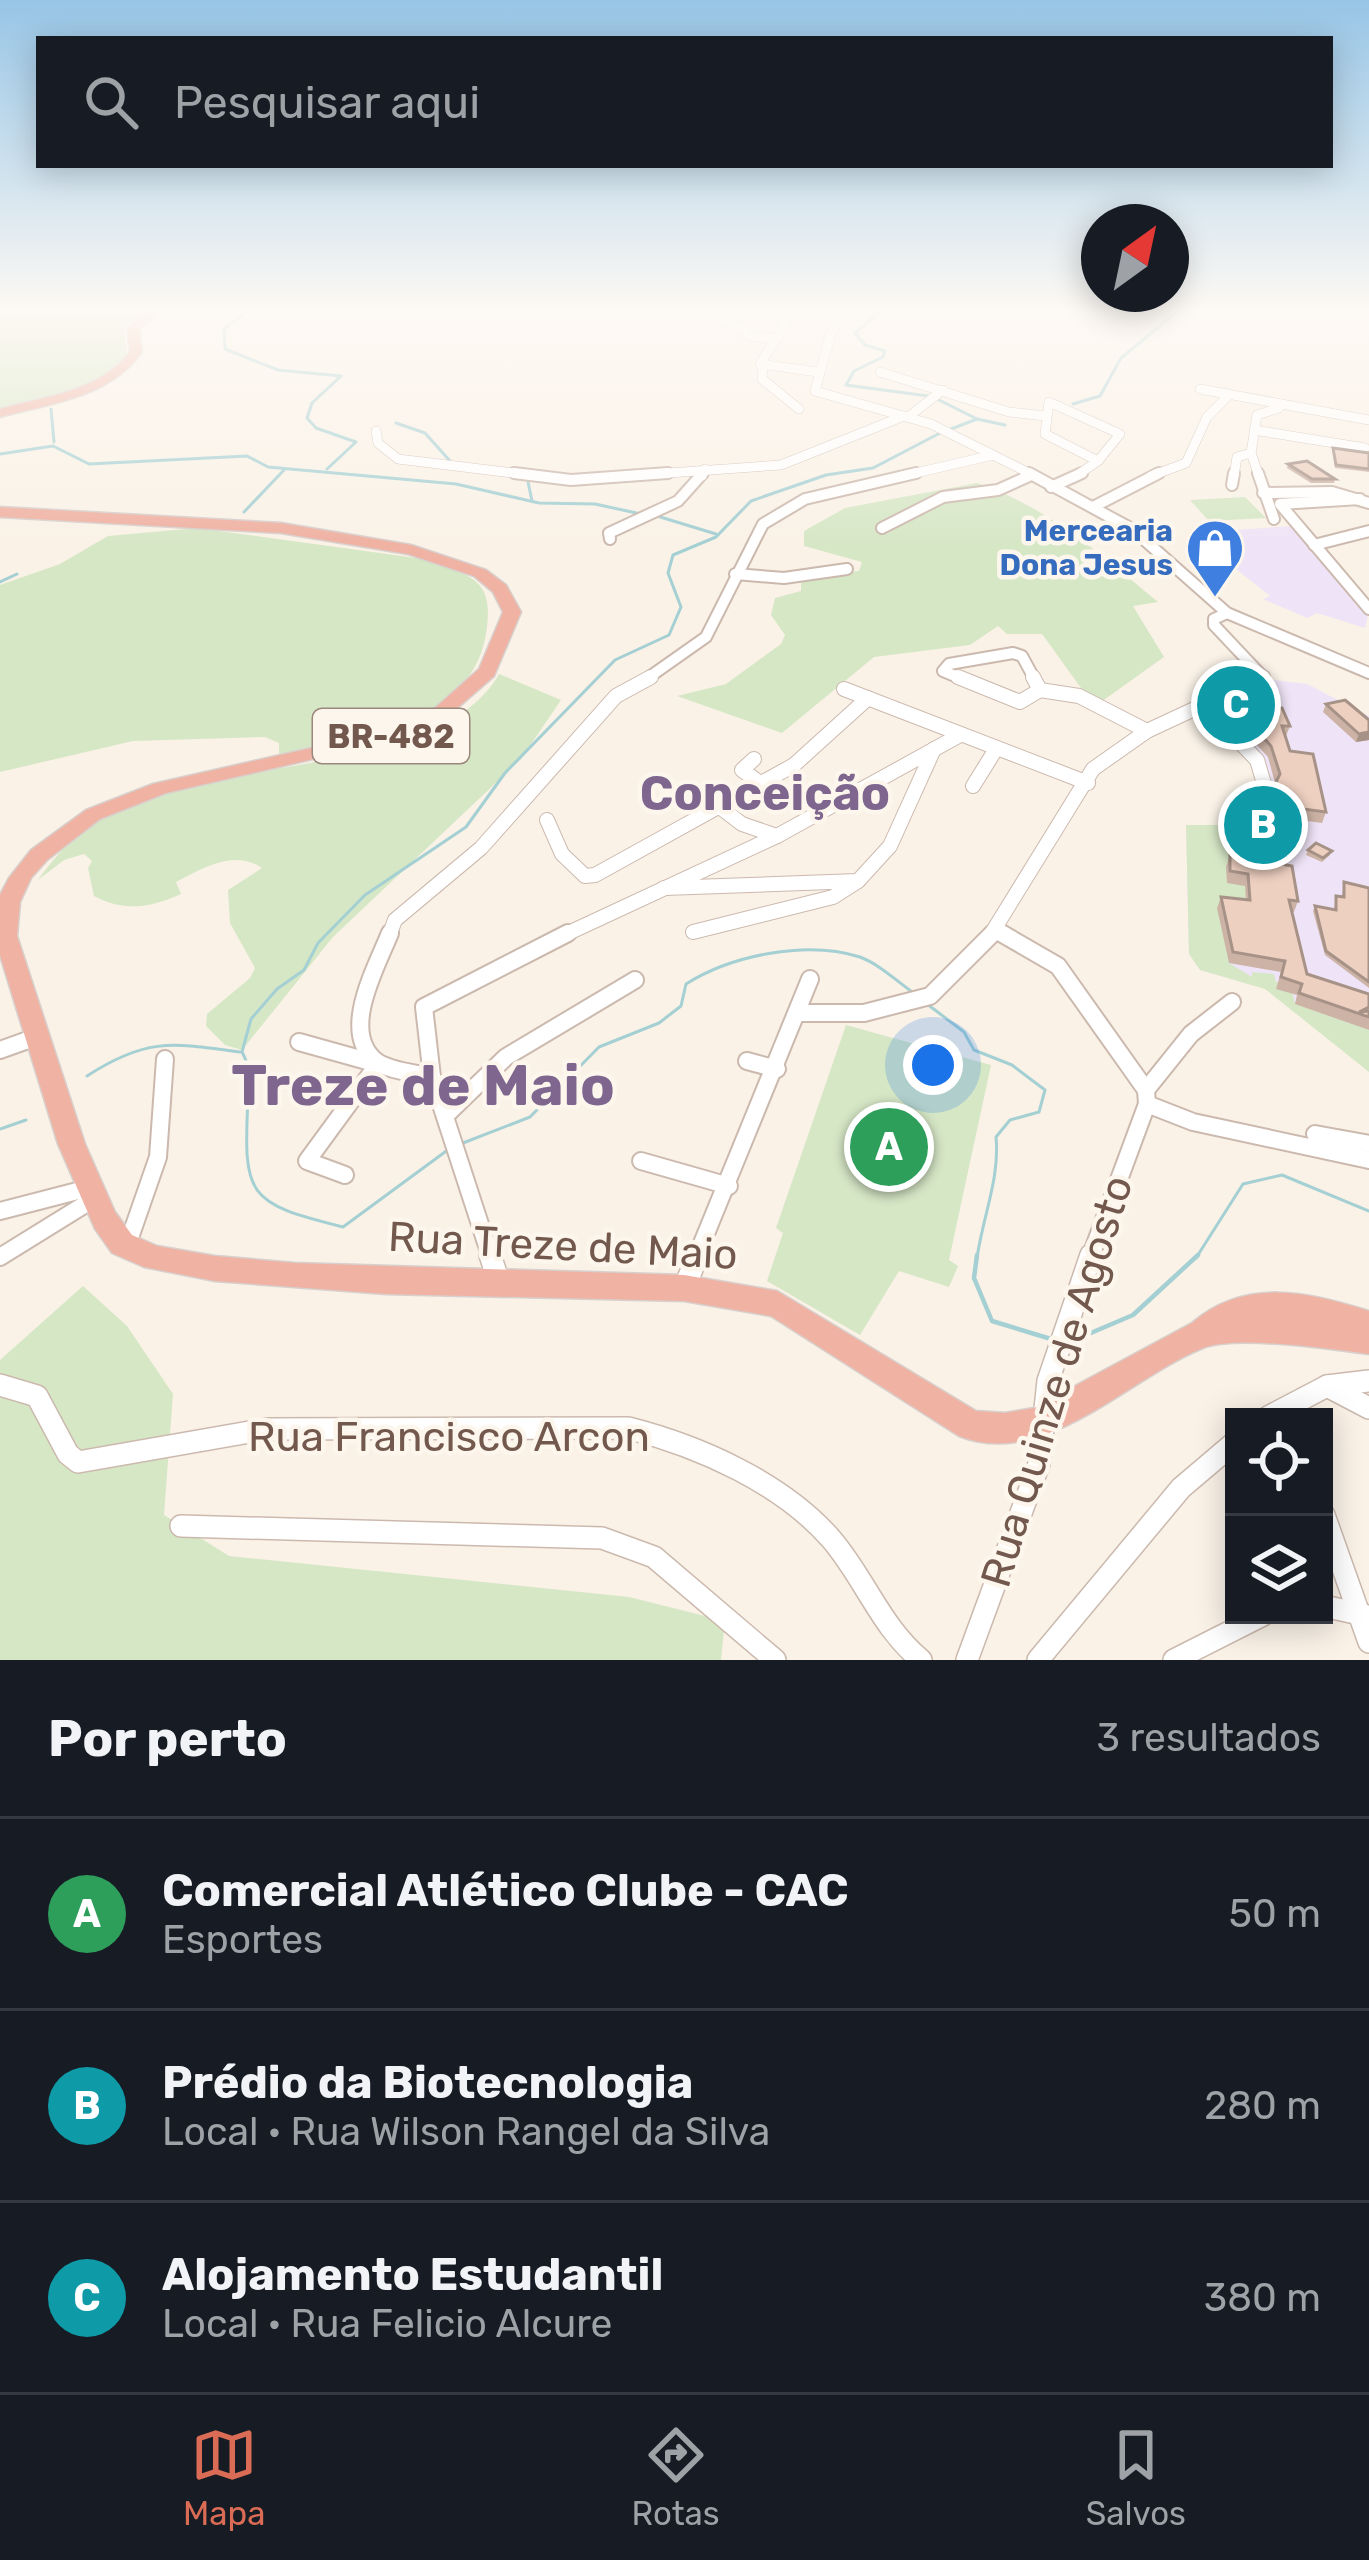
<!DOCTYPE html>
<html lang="pt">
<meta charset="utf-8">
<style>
:root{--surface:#171b24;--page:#242831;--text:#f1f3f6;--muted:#9ea1a6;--line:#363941;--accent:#da6c56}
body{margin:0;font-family:Rubik,sans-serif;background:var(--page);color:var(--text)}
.controls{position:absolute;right:36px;bottom:36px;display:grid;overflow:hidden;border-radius:0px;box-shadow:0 6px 30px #0003}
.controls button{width:108px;height:108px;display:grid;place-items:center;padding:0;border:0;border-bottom:3px solid var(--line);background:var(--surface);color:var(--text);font:60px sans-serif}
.compass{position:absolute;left:1081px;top:204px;width:108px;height:108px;border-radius:50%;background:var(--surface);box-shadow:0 6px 30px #0003;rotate:33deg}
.you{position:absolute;left:933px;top:1065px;width:42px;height:42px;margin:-30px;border:9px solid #fff;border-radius:50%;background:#1a73e8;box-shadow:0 0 0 18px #1a73e833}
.badge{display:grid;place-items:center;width:78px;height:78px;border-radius:50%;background:var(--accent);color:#fff;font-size:39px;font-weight:700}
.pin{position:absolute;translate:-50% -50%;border:6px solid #fff;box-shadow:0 3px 12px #0006}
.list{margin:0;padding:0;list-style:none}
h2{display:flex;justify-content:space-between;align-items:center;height:156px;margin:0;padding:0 48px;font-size:51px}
h2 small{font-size:39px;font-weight:400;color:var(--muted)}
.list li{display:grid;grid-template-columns:78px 1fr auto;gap:36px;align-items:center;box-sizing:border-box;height:192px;padding:0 48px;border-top:3px solid var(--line)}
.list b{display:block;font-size:45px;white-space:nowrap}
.list p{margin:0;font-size:39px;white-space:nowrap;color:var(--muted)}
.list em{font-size:39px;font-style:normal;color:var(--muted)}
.icon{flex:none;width:66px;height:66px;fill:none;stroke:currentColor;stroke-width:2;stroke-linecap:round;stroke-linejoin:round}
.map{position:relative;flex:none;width:1369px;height:1660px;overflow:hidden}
.search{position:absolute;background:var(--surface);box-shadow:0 6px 30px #0003;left:36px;right:36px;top:36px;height:132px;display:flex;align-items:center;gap:30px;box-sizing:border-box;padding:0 42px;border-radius:0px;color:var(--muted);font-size:45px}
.sheet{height:732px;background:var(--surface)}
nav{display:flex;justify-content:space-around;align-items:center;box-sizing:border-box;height:168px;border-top:3px solid var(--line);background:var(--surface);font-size:33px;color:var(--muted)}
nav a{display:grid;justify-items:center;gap:6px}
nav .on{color:var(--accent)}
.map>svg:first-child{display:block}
.education{fill:#efe4f7}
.green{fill:#d6e7c6}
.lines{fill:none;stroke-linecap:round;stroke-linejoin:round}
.stream-far1{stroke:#a4cfd3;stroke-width:3}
.stream{stroke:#a4cfd3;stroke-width:4.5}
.minor-far4-casing{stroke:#ccb9ae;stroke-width:10}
.minor-far3-casing{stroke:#ccb9ae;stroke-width:14}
.minor-far2-casing{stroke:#ccb9ae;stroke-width:16}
.minor-far1-casing{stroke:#ccb9ae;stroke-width:20}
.minor-casing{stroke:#ccb9ae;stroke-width:24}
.highway-casing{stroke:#d8d0cd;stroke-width:3}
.minor-far4{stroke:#fff;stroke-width:9}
.minor-far3{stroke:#fff;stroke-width:10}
.minor-far2{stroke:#fff;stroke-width:14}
.minor-far1{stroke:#fff;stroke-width:16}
.minor{stroke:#fff;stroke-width:21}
.highway{fill:#efb2a3;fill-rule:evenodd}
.wall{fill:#cdb3a6}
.shaded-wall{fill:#a79287}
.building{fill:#eed0c1;stroke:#a79287;stroke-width:3}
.labels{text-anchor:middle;stroke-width:9;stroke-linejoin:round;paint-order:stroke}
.far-shop-label{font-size:30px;font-weight:bold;fill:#366cbe;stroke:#fdf6ed;text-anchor:end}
.shield{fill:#fdf6ed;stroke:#9c877d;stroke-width:3}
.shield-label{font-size:33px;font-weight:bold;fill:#72584d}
.near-street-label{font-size:42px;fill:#72584d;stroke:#fdf6ed}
.district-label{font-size:48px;font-weight:bold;fill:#7e668e;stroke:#fdf6ed}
.near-district-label{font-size:57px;font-weight:bold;fill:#7e668e;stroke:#fdf6ed}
</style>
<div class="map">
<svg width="1369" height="1660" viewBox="0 0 1369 1660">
<rect width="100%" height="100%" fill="#faf2e7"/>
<g class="education">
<path d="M1293,526L1356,603L1369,611L1365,628L1317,613L1307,618L1263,599L1270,596L1222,558L1204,532Z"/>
<path d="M1265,679L1307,684L1369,716V1072L1295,1004L1258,985L1200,970L1189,954L1186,825H1228L1268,788L1208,701Z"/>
</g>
<g class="green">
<path d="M0,312H145L124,327L127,354C96,390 44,398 0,411Z"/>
<path d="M977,483C1048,507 1101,555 1158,602L1133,606L1164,657L1101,702L1081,688L1042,634H1007L998,626L970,645L874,657L782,733L677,696L726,684L781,644L785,635L771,615L775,598L801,591V577L859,571L862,562L804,546V531L845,508Z"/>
<path d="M1245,497L1266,518L1209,521L1190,500Z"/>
<path d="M197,528L438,561C476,580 492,582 487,627C476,726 357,740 279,754V743L265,737L133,741L0,772V585L60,564L108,536Z"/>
<path d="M499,674L561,700L521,759L333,937L242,1050L225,1045L206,1026L207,1014L250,978L255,968L230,923L228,890L262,868C234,849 203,868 176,882L181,894C150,908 125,912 94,896L88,868L92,861L84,854L64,860L38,880C63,845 94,815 135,799C232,762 446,770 499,674Z"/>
<path d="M1268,788L1273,816L1253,813L1290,893L1246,904L1294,912L1218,908L1229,963L1252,977V972L1274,974L1276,982L1290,984L1295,1003L1369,1030V1072L1265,989L1200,970L1189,954L1186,825H1228Z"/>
<path d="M846,1025L991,1065L949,1260L958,1266L949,1287L899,1271L860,1335L767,1281L783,1233L776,1228Z"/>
<path d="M83,1286L127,1326L173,1394L164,1515L229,1556L629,1597L725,1621L721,1660H0V1360Z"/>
</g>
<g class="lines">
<g class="stream-far1">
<path d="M247,312L224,329L225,349L278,370L341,376L312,403L307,418L316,428L356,442L327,469"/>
<path d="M880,312L855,333L865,345L885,351L883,357L854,371L846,385L928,396"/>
<path d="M937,399L977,419L1005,425"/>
<path d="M1073,404L1100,396L1121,358L1177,312"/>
<path d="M51,409L54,442"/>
<path d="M396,423L425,433L450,461"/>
<path d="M951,429L977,419"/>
<path d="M0,454L53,446L89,464L247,456L268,467L456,484L539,503L595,504L641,514"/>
<path d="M528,482L532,501"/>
<path d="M244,512L284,470"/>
<path d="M657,516L716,534"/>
<path d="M0,582L17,574"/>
<path d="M927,1004L964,1032L974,1050L1012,1065L1045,1090L1039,1112L1010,1120L996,1137C1000,1178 983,1216 977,1258"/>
<path d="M87,1076C147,1037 173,1043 240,1052"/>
<path d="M0,1129L26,1120"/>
<path d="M463,1143L530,1117L599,1047L659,1023L681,1006L686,984C732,955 807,940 860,957C879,964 898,982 915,994"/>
<path d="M449,1149L343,1227C247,1203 243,1197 248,1098C249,1080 251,1068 242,1052L251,1019L277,989L304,970L318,943L365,895L466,827L505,773L615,660L669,635L681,607L668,573L673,555L716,537L751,501L826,475L873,468L942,432"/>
<path d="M1196,1258L1243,1184L1282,1175L1369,1211"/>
</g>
<g class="stream">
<path d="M977,1255L974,1278L992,1321L1051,1339"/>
<path d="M1072,1341L1133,1315L1198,1255"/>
</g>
<defs>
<g id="minor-far4">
<path d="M727,312L719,321L744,328L749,336L775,339"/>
<path d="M793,312L760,364L818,372"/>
<path d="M844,312L831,333L815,391L931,424L1035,476"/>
<path d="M763,366L762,379L799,409"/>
<path d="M880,372L1009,412L1045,416"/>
<path d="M1200,389L1369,420"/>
<path d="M1049,402L1120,434L1098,461L1045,434Z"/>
<path d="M908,417L943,390"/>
<path d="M1254,430L1365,448"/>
<path d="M376,431L378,443L398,459L538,476"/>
<path d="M626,476L781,465L904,416"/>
<path d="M702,476L705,469"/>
<path d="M903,476L993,455"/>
<path d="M1076,476L1098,461"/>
<path d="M1151,476L1186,463L1207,417L1229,395"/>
<path d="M1234,476L1237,457L1251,453"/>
<path d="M1259,476L1251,453L1257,415L1279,408"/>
</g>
<g id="minor-far3">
<path d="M514,473L571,480L668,473"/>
<path d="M1029,473L1132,529L1227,613L1369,673"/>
<path d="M1258,473L1274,519"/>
<path d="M1232,485L1234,473"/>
<path d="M1051,487L1082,473"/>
<path d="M1263,493L1332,492L1369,503"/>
<path d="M1360,499L1280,504L1369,609"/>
<path d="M1095,506L1159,473"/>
<path d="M882,528L943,497L998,490L1029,476"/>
<path d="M610,539L609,533L678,501L703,473"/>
<path d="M1314,545L1369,531"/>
<path d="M735,574L784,578L847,569"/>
<path d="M1227,613L1214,619V625L1263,677L1256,680"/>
<path d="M645,680L706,637L763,524L805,499L916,473"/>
<path d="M965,680L943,671L949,664L1013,653L1022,656L1035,680"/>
</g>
<g id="minor-far2">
<path d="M958,677L1020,702L1040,690L1033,677"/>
<path d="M844,689L1088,783"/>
<path d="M1040,690L1079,696L1147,731"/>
<path d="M1201,702L1257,760L1265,787L1253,801"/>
<path d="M754,759L742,770L760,783"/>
<path d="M973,786L996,749"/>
<path d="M717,805L742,824L777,836"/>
<path d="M547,820L562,854L585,876L595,875L794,765L868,698"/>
<path d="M664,888L858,881L890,846L934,749"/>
<path d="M996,930L1007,936"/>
<path d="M693,932L833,897L858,881"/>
<path d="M389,936L395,920L481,848L616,696L651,677"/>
<path d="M562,936L777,836L960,735"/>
<path d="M990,936L1093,769L1147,731L1263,677"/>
</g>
<g id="minor-far1">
<path d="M390,933C377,966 339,1032 376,1061C388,1071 416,1073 432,1077"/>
<path d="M1001,933L1058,966L1146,1090L1147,1104"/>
<path d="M797,1013H864L930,996L993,933"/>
<path d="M299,1042L378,1064L307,1161L345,1175"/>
<path d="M0,1050L39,1036"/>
<path d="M747,1061L777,1069"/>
<path d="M1146,1090L1191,1034L1232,1002"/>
<path d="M1147,1104L1193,1122L1369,1160"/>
<path d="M445,1116L506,1057L635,980"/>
<path d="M1315,1134L1369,1144"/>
<path d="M641,1161L729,1186"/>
<path d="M0,1211L89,1188"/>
<path d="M126,1249L158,1157L165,1059"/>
<path d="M0,1257L92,1200"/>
<path d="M491,1258L432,1077L424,1007L568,933"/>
<path d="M696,1258L810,979"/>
<path d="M1090,1258L1147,1104"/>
</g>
<g id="minor">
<path d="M490,1255L499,1282"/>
<path d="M684,1288L698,1255"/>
<path d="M0,1385L37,1396L68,1454L78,1462L267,1429L628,1428C699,1446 783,1483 832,1540C865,1579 881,1627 921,1660"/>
<path d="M1327,1386L1369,1408"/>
<path d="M1268,1417L1327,1386L1369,1381"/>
<path d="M1324,1515L1369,1642"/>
<path d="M181,1526L602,1538L654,1557L775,1660"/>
<path d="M1324,1606L1364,1615"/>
<path d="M967,1660L1039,1464L1048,1381L1091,1255"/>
<path d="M1038,1660L1181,1488L1234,1443"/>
<path d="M1174,1660L1263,1615"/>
</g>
<g id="highway">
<path d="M146,312H159L139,329L142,352C109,398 52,403 0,417V409C46,396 99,392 130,352L127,328Z"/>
<path d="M0,507L281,523L411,545L486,570L506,585L521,612L494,676L448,716L387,742L166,793L100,819L47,860L31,878L20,902L17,936L85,1144L115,1212L132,1235L157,1246L215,1256L295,1263L684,1275L777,1291L976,1411L1005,1413L1034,1408L1192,1323C1245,1277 1307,1292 1369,1311V1354C1330,1349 1238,1335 1203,1348C1128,1378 1045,1470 959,1436L771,1316L684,1301L386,1294L215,1281L144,1267L112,1253L95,1229L58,1144L0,955V895L9,878L31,850L86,810L153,784L373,734L435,708L479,669L503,612L493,592L474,576L408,554L281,533L0,517Z"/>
</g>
</defs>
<use href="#minor-far4" class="minor-far4-casing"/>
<use href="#minor-far3" class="minor-far3-casing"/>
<use href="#minor-far2" class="minor-far2-casing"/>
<use href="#minor-far1" class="minor-far1-casing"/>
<use href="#minor" class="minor-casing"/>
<use href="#highway" class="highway-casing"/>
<use href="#minor-far4" class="minor-far4"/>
<use href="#minor-far3" class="minor-far3"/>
<use href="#minor-far2" class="minor-far2"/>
<use href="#minor-far1" class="minor-far1"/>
<use href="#minor" class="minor"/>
<use href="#highway" class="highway"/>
</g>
<g class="wall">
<path d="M1333,448L1369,453V472L1335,468Z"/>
<path d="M1288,464L1335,479L1334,483H1311L1287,468Z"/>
<path d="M1226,701L1260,705L1252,707L1290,726L1286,736L1290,751L1326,812L1322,823L1285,818L1274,836L1281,864L1298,901L1294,912H1292L1307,974L1369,994V1030L1295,1004L1297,995L1276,989L1281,972L1229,963L1217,908L1221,897L1246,900L1245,886L1227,883L1226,867L1230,855L1237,857V845L1240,834H1245L1244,827L1248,816L1271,807L1270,799L1275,783L1268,757L1232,718L1233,714L1229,715L1224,709Z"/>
<path d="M1326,704L1369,720V740L1356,742L1323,712Z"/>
<path d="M1308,850L1330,855L1322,862L1306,855Z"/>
<path d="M1344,882L1369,888V988L1325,955L1313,911L1315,906L1334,910L1336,896L1342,897Z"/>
</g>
<g class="shaded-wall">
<path d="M1262,696L1260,705L1239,712L1235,707L1233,714L1229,715L1232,706Z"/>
<path d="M1369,732V740L1356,742L1359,734Z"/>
</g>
<g class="building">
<path d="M1333,448L1369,453V469L1336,465Z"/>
<path d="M1307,461L1335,479H1312L1288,464Z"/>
<path d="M1256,689L1262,696L1232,706L1226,701L1246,690Z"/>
<path d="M1345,700L1369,720V732L1359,734L1326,704Z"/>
<path d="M1235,707L1282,708L1290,726H1282L1290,751L1313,754L1326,812L1288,807L1272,835L1279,837L1281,864L1292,866L1298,901L1289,900L1307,974L1369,994V1007L1359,1012L1369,1011V1017L1299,993L1302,984L1281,977L1285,961L1233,952L1221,897L1250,900L1248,874L1230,871V855L1241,857L1240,834L1249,835L1248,816L1257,802L1277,809L1273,788L1280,774L1271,746Z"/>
<path d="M1316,843L1332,851L1323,858L1308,850Z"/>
<path d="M1344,882L1369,888V982L1326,951L1315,906L1336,910V896L1344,897Z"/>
</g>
<linearGradient id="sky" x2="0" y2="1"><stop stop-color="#97c5e6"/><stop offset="0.57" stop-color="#fdf9f4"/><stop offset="1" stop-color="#fdf9f4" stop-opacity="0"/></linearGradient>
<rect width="1369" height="544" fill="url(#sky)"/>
<defs>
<symbol id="shop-pin" viewBox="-11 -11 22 30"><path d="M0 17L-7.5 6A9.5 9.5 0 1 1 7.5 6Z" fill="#3f7fe0" stroke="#fdf6ed"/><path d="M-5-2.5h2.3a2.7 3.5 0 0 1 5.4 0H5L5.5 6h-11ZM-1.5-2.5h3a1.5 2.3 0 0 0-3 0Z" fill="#fff"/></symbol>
</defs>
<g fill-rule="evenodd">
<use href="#shop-pin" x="1182" y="515" width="66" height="90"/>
</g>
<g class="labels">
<g class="far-shop-label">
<text x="1173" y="541">Mercearia<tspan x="1173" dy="34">Dona Jesus</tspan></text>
</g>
<rect class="shield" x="313" y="709" width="156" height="54" rx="9"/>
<g class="shield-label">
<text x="391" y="748">BR-482</text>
</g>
<g class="near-street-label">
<text transform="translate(563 1245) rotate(3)" y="15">Rua Treze de Maio</text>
<text transform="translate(1056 1381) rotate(-73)" y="15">Rua Quinze de Agosto</text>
<text x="449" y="1451">Rua Francisco Arcon</text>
</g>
<g class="district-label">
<text x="765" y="810">Conceição</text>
</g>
<g class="near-district-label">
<text x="423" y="1105">Treze de Maio</text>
</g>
</g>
</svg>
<div class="controls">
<button><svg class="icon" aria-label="locate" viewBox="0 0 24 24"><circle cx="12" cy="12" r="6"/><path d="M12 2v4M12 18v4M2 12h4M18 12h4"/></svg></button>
<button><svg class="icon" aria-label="layers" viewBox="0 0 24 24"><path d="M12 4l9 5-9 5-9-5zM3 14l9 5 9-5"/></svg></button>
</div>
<svg class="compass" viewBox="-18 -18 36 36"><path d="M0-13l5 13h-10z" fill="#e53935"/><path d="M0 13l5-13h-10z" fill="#9ea1a6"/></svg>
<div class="you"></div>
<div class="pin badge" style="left:889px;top:1147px;background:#2e9e5b">A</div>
<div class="pin badge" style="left:1263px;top:825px;background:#0f9aa8">B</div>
<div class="pin badge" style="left:1236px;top:705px;background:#0f9aa8">C</div>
<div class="search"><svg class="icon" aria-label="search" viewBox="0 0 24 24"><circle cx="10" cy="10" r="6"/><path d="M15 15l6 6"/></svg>Pesquisar aqui</div>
</div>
<section class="sheet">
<h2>Por perto<small>3 resultados</small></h2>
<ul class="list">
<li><span class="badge" style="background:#2e9e5b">A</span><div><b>Comercial Atlético Clube - CAC</b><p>Esportes</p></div><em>50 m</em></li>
<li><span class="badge" style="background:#0f9aa8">B</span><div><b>Prédio da Biotecnologia</b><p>Local · Rua Wilson Rangel da Silva</p></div><em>280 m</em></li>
<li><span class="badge" style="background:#0f9aa8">C</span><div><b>Alojamento Estudantil</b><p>Local · Rua Felicio Alcure</p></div><em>380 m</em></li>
</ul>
</section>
<nav>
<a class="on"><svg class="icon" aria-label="map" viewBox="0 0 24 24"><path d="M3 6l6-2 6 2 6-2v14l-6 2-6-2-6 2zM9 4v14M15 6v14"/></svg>Mapa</a>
<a><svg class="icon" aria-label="directions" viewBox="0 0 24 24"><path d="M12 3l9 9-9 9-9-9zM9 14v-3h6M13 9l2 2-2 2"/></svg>Rotas</a>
<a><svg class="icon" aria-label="saved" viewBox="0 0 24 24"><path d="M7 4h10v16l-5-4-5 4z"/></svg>Salvos</a>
</nav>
